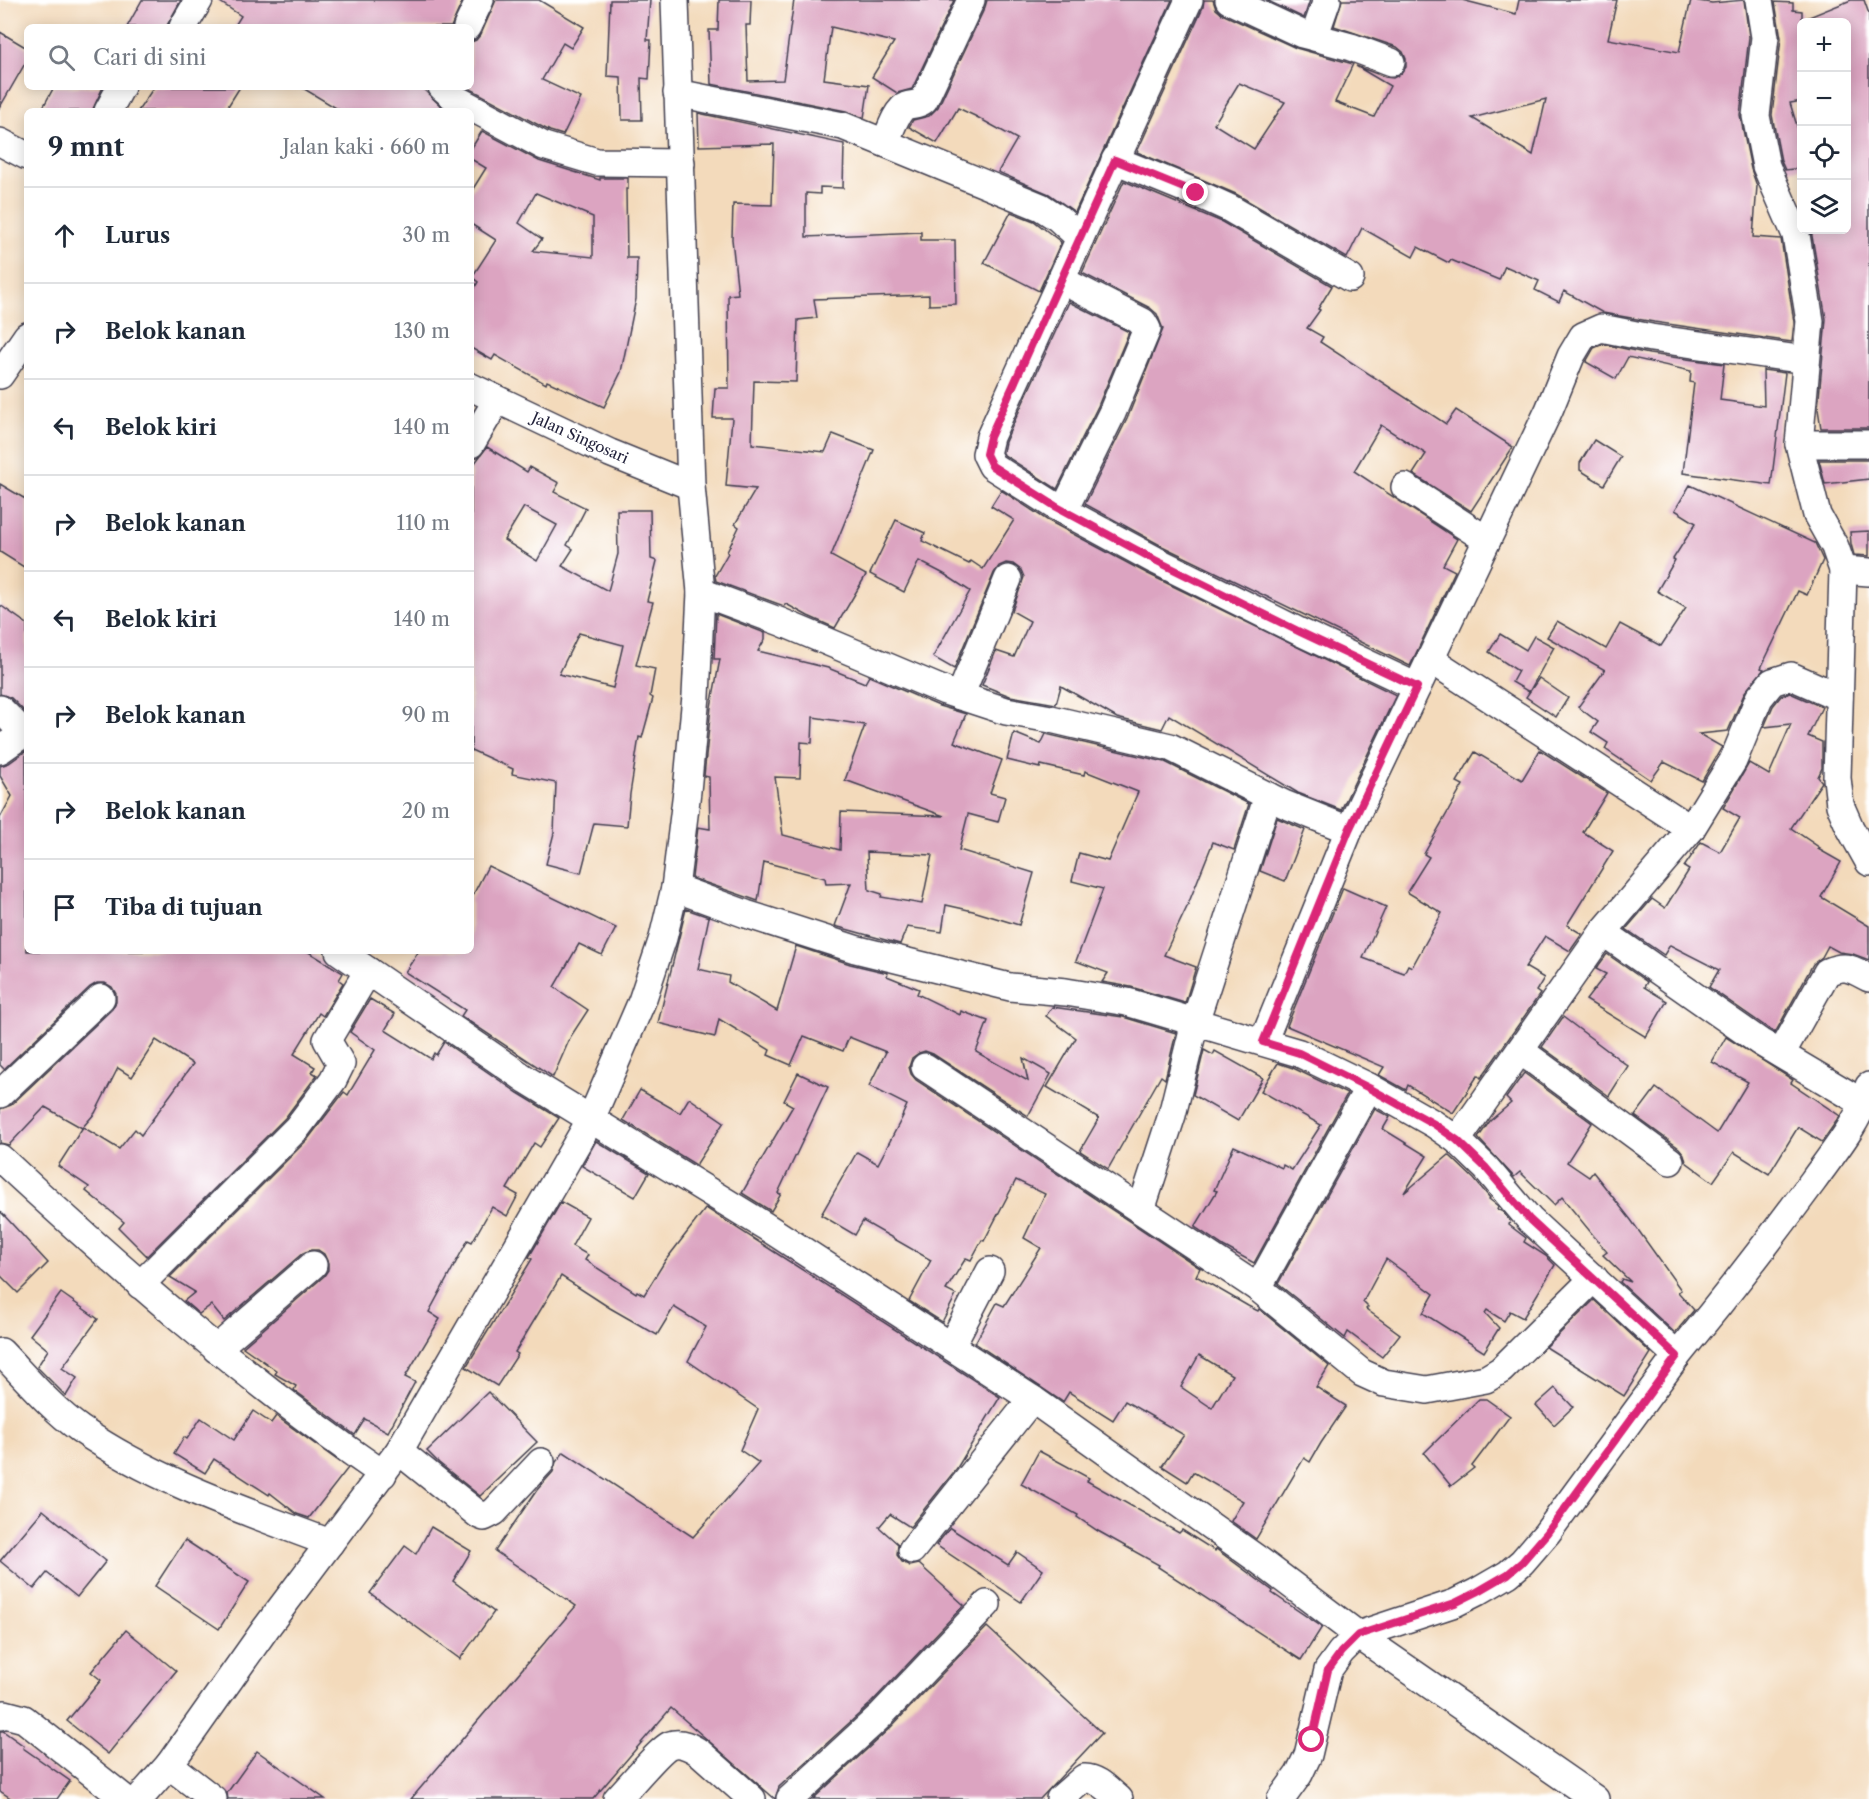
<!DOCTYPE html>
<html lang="id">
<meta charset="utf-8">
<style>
:root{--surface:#fff;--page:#f6f6f7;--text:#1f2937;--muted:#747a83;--line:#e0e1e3}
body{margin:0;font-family:"Libre Caslon Text",serif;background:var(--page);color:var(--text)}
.controls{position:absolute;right:18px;top:18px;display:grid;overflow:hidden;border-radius:9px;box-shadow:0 3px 15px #0003}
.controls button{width:54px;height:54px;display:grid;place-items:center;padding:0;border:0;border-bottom:2px solid var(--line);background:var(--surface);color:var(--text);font:30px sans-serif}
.stop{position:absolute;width:18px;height:18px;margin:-14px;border:4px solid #db2777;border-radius:50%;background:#fff}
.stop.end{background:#db2777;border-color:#fff;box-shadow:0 2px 6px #0008}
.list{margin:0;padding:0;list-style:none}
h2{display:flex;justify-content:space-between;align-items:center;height:78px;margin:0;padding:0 24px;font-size:26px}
h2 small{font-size:20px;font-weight:400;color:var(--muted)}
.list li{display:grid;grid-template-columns:39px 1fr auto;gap:18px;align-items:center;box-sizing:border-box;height:96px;padding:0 24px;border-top:2px solid var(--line)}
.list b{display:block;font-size:22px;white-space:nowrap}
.list em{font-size:20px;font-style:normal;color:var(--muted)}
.icon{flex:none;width:33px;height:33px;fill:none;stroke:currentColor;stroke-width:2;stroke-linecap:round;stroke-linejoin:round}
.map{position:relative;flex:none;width:1869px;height:1799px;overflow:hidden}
.search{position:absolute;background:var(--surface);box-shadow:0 3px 15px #0003;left:24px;top:24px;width:450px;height:66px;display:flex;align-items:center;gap:15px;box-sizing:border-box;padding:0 21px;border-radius:9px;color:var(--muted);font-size:22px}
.panel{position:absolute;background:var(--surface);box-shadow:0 3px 15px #0003;left:24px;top:108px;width:450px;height:846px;border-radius:9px}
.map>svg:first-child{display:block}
.building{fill:#dca4c1;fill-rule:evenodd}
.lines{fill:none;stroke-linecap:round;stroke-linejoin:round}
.minor-casing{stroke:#413e4e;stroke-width:30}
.minor{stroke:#fff;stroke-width:27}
.route{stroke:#db2777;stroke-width:8}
.labels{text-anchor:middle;stroke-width:5;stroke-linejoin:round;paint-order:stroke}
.street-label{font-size:15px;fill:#22223b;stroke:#fff}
</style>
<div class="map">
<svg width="1869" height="1799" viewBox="0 0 1869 1799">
<rect width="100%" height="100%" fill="#fff"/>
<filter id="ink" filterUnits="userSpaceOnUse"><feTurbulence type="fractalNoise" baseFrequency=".0167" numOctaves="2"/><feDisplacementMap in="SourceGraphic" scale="12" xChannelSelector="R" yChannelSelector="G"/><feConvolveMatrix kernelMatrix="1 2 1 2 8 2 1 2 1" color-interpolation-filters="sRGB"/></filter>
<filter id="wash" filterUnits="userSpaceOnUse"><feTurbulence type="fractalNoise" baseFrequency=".008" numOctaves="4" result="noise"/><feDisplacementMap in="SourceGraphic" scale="24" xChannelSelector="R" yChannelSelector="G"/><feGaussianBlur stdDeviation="1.35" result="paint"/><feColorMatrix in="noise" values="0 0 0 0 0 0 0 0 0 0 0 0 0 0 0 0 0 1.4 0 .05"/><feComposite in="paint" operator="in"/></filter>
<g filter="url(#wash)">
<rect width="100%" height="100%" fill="#f3dabb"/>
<g id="blocks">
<g class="building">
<path d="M142,0H181L166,27H127Z"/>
<path d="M217,0H463L451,27H234L241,16Z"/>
<path d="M496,0H539L584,27L571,48L563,43L542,80L581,98L563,135L550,131L467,87H471V42L476,40L481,34Z"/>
<path d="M610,0H650L647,40H651L649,79L641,78L642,120H622L621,77L607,76Z"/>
<path d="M719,0H751L750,25H746L748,81L783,80L794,0H954L912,89L897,93L872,77L894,42L831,27L824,79L869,85L864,118L846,111L711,84L709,30H718Z"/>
<path d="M987,0H1172L1075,212L1049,194L998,172L1017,139L975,116L958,108L937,143L909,127L913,120L929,116L938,107L985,7Z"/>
<path d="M1204,0H1213L1216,9L1222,14L1296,48L1353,64L1335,102L1374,117L1390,86L1356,66L1385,77L1393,78L1401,74L1406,67V59L1403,52L1397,47L1334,26L1342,0H1462L1516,14L1519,0H1617L1608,39L1679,52L1691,0L1712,3L1744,0L1749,37L1740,115L1751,169L1757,186L1753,237L1781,239L1794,322L1792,342L1654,322L1603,313L1564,291L1559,302L1535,290L1539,281L1505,266L1499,280L1451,260L1449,263L1418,247L1413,257L1362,228L1347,258L1236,194L1137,152L1203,7ZM1239,83L1285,102L1254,149L1214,124ZM1546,99L1533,155L1472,118Z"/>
<path d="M1266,0H1310L1304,18Z"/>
<path d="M1851,0H1864L1869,14V428H1821L1818,409L1826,319L1811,230H1846V22H1802V101L1790,103L1802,142V168L1785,170L1781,161L1772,115L1781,38L1775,2L1793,3V10L1802,11V20Z"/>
<path d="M0,32L27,48V60L0,107Z"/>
<path d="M54,87H103L92,111H41Z"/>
<path d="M154,87H240L225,111H138Z"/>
<path d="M301,87H421L446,111H341Z"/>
<path d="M698,113L844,144L843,188L820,187V194L806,193V237L921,232V240H955L956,304L929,305V295L814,299L817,318L798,320L796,382L754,381L752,444L825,452L833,434L874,450L831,556L866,575L835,628L808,616L786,604L784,606L716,581L715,576L728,553L727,552L739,527L735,524L756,489L726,486L732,418H713L715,388H729L728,295L738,294L732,239L733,204L772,205L774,144L699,146Z"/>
<path d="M482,131L539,161L600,180V178H628V189H626L627,258H637L636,299L621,372L604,407L547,381L546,384L495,355L492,360L471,348V294L478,282L472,277L496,240L471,224V192L486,168L471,159V149ZM536,193L593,217V257L533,251L542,239L519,223Z"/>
<path d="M1124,181L1222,222L1332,286L1318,309L1320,310L1307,328L1323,337L1320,342L1446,424L1456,410L1513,447L1471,511L1413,474L1426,454L1381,425L1354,471L1457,539L1443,565L1455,571L1410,666L1162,546L1085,504L1127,419L1163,329L1157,314L1150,308L1082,273Z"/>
<path d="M1011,212L1034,221L1061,242L1039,291L984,263Z"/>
<path d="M1069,302L1129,332L1098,406L1057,489L1004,455L1003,452L1005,442Z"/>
<path d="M1603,344L1649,354L1724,364L1720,400L1764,406L1763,370L1785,373L1771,485L1683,473L1694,383L1690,382L1691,371L1628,357L1616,379L1586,362L1594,348Z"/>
<path d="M1594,440L1621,457L1604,485L1580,470V463Z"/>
<path d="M487,447L527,472L530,467L559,483L554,492L586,508L567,545L573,549L562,566L608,591L618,554L617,510H650L651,559L657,561L647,601L653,602L636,665L655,669L650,696L653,698L642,738L639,737L630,794L627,826L594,823L581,873L546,864L554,833L556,783L512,774L513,769L471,750V468ZM524,507L557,525L537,561L504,540ZM579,633L623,645L613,688L559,674Z"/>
<path d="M1819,460H1869V479L1825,484Z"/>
<path d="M0,484L27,500V569L0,552Z"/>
<path d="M1690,485L1815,543L1823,560L1807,595L1798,591L1761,668L1764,669L1745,692L1728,731L1699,734L1722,747L1702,781L1664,762L1651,780L1605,749L1608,743L1591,732L1598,722L1578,707L1605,670L1547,637L1557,621L1606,649L1620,624L1661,646L1686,608L1657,591L1675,560L1673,559L1696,523L1675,510Z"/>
<path d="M1001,490L1047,520L1148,574L1396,695L1341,810L1298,793L1169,715L1162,729L1117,718L1061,686L1056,704L1010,696L982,685L996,651L1014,657L1030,621L1012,611L1024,577L1021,570L1013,564L1006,563L999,566L994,573L954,669L933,657L970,591L944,574L919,561L904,592L870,574L896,520L925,533L922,541L969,564L971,561L983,569L1014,520L991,506Z"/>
<path d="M1869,531V556L1854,555L1851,544L1850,532Z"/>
<path d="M0,605L27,624V714L11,698L0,694Z"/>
<path d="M716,614L765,633V639L758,651L828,668L865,683L869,676L939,706L966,714L954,742L1002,760L990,793L1005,797L998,822L968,814L959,850L1034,873L1019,925L973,911L946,905L942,932L907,927L900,944L835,926L851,883L826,884L825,878L764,862L758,901L692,878L698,827L710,829L709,777L704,776L711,707L720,659H714ZM813,717L865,725L845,780L944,816L841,812L840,850L783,835L775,777L800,778L801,742L812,743ZM867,852L932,855L922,904L881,897L882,894L869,890Z"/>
<path d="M1500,634L1526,650L1534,636L1554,647L1529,692L1512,682L1518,671L1489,652Z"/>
<path d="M1539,678L1568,698L1556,717L1526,697Z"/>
<path d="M1790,693L1822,707L1808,736L1822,742V768L1818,777L1822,782L1791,828L1820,848L1818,849L1841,862L1821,897L1869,926V960L1853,954L1839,952L1828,946L1822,957L1813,964L1775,1033L1709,987L1719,970L1670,945L1664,955L1626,929L1652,899L1665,908L1689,870L1684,867L1701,842L1720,852L1740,818L1723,808L1749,763L1769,775L1791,724L1764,727L1773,706L1781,696Z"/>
<path d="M1014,733L1041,744L1046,734L1165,762L1249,804L1234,850L1213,842L1187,907L1164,955L1196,967L1185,1003L1131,987L1102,982L1108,973L1076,961L1103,889L1072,881L1079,853L1108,861L1138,792L1085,771L1084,775L1041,765L1040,768L1007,760Z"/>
<path d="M1540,750L1607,793L1583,832L1613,851L1567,925L1582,934L1570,951L1545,936L1525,967L1544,978L1536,991L1540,994L1481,1078L1478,1075L1453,1113L1408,1085L1406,1090L1379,1075L1384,1067L1287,1026L1343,888L1386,907L1363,958L1404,973L1408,965L1412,967L1442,913L1407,892L1429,857L1424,854L1463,785L1457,782L1475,752L1522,780Z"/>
<path d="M26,751L27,951H307L343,973L339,980L343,983L323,1016L319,1013L294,1054L315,1067L312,1072L317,1075L285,1118L147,1256L119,1228L124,1222L86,1191L89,1187L58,1166L83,1127L119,1149L135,1129L141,1135L193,1064L156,1040L132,1077L118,1068L95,1113L82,1128L45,1107L9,1145L0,1143V1109L11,1105L112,1009L116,1002V994L112,987L105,983H97L90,987L4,1069L0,1065V818L12,796L0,776V766L9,763Z"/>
<path d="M1277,818L1305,830L1285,881L1260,871Z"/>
<path d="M488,866L616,928L602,955L579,944L554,987L588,1010L571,1036L553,1077L461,1016L465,1010L405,972L419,951H471V899Z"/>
<path d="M686,909L709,917L698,969L729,976L728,982L777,1011L796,946L850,964L888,973L887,976L919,989L917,994L960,1015L961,1011L988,1021L976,1052L1028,1081L1023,1058L1051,1074L1028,1116L933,1054L925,1051L919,1053L912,1058L909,1067L911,1074L916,1080L1200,1268L1196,1276L1248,1306L1258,1311L1259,1309L1329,1366L1316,1387L1346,1406L1321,1443L1310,1462L1304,1458L1256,1539L1231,1521L1243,1501L1193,1472L1187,1482L1162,1466L1184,1435L1125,1401L1113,1420L1069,1392L1063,1402L975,1343L997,1303L1004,1306L1041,1248L1024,1238L1045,1194L1016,1180L984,1241L982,1240L971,1260L966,1258L946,1290L956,1295L942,1322L909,1301L931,1260L863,1221L855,1235L821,1215L857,1152L878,1164L903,1116H902L907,1105L869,1086L886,1052L849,1037L843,1051L804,1036L791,1065L768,1055L770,1050L719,1019L715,1037L658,1023ZM1199,1355L1232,1375L1212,1408L1181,1387Z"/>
<path d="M1607,954L1647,982L1644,987L1667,1001L1646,1037L1586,1000L1606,974L1596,969Z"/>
<path d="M370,999L395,1014L385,1030L431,1059L434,1053L436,1055L444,1042L518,1093L559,1118L540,1147L534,1143L507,1189L518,1195L507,1216L492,1207L472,1242L468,1240L429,1312L440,1319L405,1377L415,1382L388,1432L365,1419L355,1435L294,1390L296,1386L275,1374L277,1371L243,1347L324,1276L328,1270V1263L324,1254L318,1250H311L303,1253L224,1321L211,1305L199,1314L184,1301L195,1292L170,1277L308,1139L344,1092L348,1095L375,1050L350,1032Z"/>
<path d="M1052,1007L1123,1017L1176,1033L1165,1079L1161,1076L1108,1169L1080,1151L1099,1118L1047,1087L1076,1038L1046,1016Z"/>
<path d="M1563,1017L1628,1066L1609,1096L1542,1047Z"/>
<path d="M1726,1037L1793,1080L1791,1083L1840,1116L1822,1142L1798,1127L1769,1174L1734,1152L1713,1182L1686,1162L1684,1154L1679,1148L1635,1116L1656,1088L1717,1133L1748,1082L1712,1062Z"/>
<path d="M1204,1050L1213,1055L1215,1051L1263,1078L1238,1121L1193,1095Z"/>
<path d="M1278,1063L1293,1068L1347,1094L1254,1263L1225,1247L1195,1227L1217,1191L1214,1190L1234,1146L1282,1168L1283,1165L1292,1170L1321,1125L1261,1091Z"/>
<path d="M798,1073L828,1087L778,1193L781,1194L771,1211L742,1193L793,1106L784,1101Z"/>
<path d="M1524,1073L1592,1123L1567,1162L1589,1177L1593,1172L1631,1220L1681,1290L1678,1292L1694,1310L1675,1333L1620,1282L1622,1279L1631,1282L1603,1255L1607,1252L1562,1197L1554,1205L1520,1172L1514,1177L1478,1138L1490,1121L1511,1103L1506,1098Z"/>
<path d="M640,1090L680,1113L689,1098L724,1122L696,1165L623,1120Z"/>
<path d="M1375,1109L1390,1117L1383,1129L1427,1156L1404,1193L1449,1155L1474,1179L1490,1198L1489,1199L1498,1206L1497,1209L1503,1212L1510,1221L1509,1225L1526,1238L1524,1242L1546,1256L1555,1265L1523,1318L1510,1311L1504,1321L1487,1310L1485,1313L1499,1328L1484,1352L1423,1313L1434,1294L1386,1259L1363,1302L1368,1307L1366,1309L1400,1334L1382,1357L1348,1332L1345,1338L1278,1284Z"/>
<path d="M596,1141L649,1173L635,1197L582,1166Z"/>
<path d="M561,1202L588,1217L572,1246L588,1255L585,1260L636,1293L637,1291L644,1295L665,1261L706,1208L1000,1397L957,1468L910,1527L890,1514L879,1527L898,1544L897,1555L902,1562L910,1566L919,1564L964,1605L869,1705L779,1787L775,1799L671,1708L593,1799H411L576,1606L495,1551L537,1490L553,1472L556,1462L564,1452L693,1537L759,1463L740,1450L758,1409L688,1361L706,1327L674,1307L657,1335L610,1308L561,1276L515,1352L518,1354L497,1386L466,1367L532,1259L529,1257Z"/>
<path d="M0,1211L48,1263L18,1293L0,1275Z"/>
<path d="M61,1293L98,1319L62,1368L77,1378L66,1396L37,1367L48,1350L30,1335Z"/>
<path d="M1594,1300L1651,1353L1624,1396L1546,1347Z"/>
<path d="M1555,1388L1573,1407L1554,1425L1536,1405Z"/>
<path d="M488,1392L537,1442L480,1496L439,1463L427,1451Z"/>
<path d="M1479,1399H1486L1510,1416L1472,1466L1474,1468L1451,1486L1424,1453Z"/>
<path d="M253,1411L271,1423L276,1416L348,1468L309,1518L297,1514L270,1493L269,1495L214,1459L205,1473L174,1454L184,1437L187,1439L201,1418L234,1440Z"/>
<path d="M1039,1451L1089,1478L1087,1481L1179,1533L1182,1530L1215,1551L1216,1549L1273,1591L1272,1593L1322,1627L1301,1660L1158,1567L1159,1565L1098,1531L1077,1517L1078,1515L1021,1484Z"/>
<path d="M43,1510L106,1561L77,1597L47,1573L34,1589L0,1561Z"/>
<path d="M431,1527L471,1551L453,1581L494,1612L460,1659L370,1593L405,1546L416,1554Z"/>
<path d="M950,1528L1008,1565L1017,1552L1043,1570L1021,1602L936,1545Z"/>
<path d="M185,1540L249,1582L219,1629L155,1586Z"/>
<path d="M987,1627L1102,1733L1040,1799H813L891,1727Z"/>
<path d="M126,1630L176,1671L108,1754L67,1721L101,1680L91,1672Z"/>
<path d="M0,1731H3L24,1746L23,1748L70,1781L57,1799H12L0,1791Z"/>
<path d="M257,1751L325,1799H228L227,1793Z"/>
</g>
</g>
</g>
<g filter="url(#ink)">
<use href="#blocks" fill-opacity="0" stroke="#413e4e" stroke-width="1.5"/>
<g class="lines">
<defs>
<g id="minor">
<path d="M1229,0L1302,34L1314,37L1327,0"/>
<path d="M1759,0L1765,37L1756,116L1766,166L1796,235L1810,321L1799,444L1817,515L1835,547L1843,570L1837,778L1840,805L1850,828L1869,862"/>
<path d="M183,27L199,0"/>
<path d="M467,27L480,0"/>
<path d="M1314,37L1351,47L1391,62"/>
<path d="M442,87L456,99L544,146L597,162L681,163"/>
<path d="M677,93L843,126L1041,207L1058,218L1080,238L990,437L986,454L992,466L1055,506L1155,560L1300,632L1417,687"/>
<path d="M108,111L121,87"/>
<path d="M0,142L27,156"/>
<path d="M885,143C889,134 897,109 906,106C913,103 917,106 924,100L971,0"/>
<path d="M1115,160L1196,193L1229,208L1350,278"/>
<path d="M1080,238L1189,0"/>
<path d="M1061,280L1143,322L1147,329L1112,413L1064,510"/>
<path d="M0,375L27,336"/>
<path d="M471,387L610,453L691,486"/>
<path d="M471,444L497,400"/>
<path d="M1799,444H1869"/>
<path d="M1405,487L1487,540"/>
<path d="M1843,570L1869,572"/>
<path d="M701,592L781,622L945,691L1006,711L1051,719L1170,747L1284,804L1349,830"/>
<path d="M1430,659L1691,829L1733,761L1759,698L1772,682L1791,676L1839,697"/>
<path d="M960,696L1008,579"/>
<path d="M0,709L27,736"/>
<path d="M0,750L27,731"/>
<path d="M675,888L746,914L855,949L1010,987L1066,992L1127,1002L1299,1053L1369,1087L1434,1124L1457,1140L1486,1168L1530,1220L1677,1356L1547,1533L1522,1562L1508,1574L1477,1592L1455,1603L1358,1635L1341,1652L1328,1670L1308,1755L1299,1774L1281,1799"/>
<path d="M1603,932L1760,1042L1863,1103"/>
<path d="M339,951L527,1080L765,1226L1032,1399L1260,1561L1358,1635L1595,1799"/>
<path d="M1263,1042L1349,830L1549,410L1571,356L1583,336L1601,328L1651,338L1806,360"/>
<path d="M1521,1051L1670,1161"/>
<path d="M1781,1054L1827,972C1846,964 1851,969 1869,978"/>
<path d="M925,1067L1258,1288L1369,1087"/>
<path d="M0,1094L101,998"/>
<path d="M1457,1140L1603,932L1691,829"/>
<path d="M0,1158C122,1271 246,1380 383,1474"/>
<path d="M1141,1210L1172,1115L1195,1022L1268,796"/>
<path d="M140,1285L297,1128L333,1080L341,1064L327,1040L368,971"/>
<path d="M1258,1288L1362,1373L1384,1383L1427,1390L1486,1379L1501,1370L1594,1278"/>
<path d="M951,1346L990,1271"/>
<path d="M216,1349L313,1265"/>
<path d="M1,1352C25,1377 52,1409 80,1429C155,1481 245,1511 330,1543"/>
<path d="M1677,1356C1724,1299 1769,1241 1813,1181C1832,1154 1862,1119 1869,1086"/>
<path d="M399,1451L479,1515L484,1517L494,1512L541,1462"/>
<path d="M912,1550L1032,1399"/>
<path d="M0,1716L5,1714L24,1719L125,1799"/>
<path d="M169,1765L213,1799"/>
<path d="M139,1799L169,1765L266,1628L399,1451L591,1119L642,1001L663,938L675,888L687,791L696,696L701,592L691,486L675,0"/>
<path d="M617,1799C627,1789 660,1749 670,1745C681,1741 691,1747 700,1753L752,1799"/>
<path d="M790,1799L880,1716L987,1604"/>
<path d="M1060,1799L1084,1778C1097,1777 1109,1791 1119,1799"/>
</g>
</defs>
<use href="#minor" class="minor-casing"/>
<use href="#minor" class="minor"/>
</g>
</g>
<g class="lines" filter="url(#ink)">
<path class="route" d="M1196,193L1115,160L990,437L986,454L992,466L1055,506L1155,560L1300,632L1417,687L1349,830L1263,1042L1299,1053L1369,1088L1434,1124L1457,1140L1486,1168L1530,1220L1677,1356L1547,1533L1522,1562L1508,1574L1477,1592L1455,1603L1358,1635L1341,1652L1328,1670L1312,1740"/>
</g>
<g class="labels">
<g class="street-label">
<text transform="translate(580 438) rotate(24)" y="5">Jalan Singosari</text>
</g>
</g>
</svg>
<div class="controls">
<button>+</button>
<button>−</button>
<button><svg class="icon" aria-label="locate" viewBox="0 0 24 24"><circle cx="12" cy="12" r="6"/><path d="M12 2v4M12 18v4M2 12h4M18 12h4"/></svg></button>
<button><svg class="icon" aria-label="layers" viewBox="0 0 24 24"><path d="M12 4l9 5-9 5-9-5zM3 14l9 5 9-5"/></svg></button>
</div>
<div class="stop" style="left:1312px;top:1740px"></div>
<div class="stop end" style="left:1196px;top:193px"></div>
<div class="search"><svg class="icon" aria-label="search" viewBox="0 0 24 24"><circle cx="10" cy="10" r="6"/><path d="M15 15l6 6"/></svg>Cari di sini</div>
<section class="panel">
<h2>9 mnt<small>Jalan kaki · 660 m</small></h2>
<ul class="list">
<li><svg class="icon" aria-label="ahead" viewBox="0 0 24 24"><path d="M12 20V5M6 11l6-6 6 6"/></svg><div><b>Lurus</b></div><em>30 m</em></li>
<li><svg class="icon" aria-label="right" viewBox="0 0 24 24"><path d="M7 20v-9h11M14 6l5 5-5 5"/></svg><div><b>Belok kanan</b></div><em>130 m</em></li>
<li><svg class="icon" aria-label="left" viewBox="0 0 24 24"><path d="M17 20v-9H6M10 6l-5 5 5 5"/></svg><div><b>Belok kiri</b></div><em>140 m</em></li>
<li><svg class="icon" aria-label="right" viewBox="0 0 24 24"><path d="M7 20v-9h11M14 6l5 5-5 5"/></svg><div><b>Belok kanan</b></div><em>110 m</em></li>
<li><svg class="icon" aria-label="left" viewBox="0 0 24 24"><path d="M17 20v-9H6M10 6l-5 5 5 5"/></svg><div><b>Belok kiri</b></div><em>140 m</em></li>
<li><svg class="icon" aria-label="right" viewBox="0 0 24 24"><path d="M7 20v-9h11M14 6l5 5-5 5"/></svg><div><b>Belok kanan</b></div><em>90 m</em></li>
<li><svg class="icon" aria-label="right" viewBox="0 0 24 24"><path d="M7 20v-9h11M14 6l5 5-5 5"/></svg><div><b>Belok kanan</b></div><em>20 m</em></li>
<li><svg class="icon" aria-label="arrive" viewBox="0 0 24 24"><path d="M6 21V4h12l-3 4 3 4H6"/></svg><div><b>Tiba di tujuan</b></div></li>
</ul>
</section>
</div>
